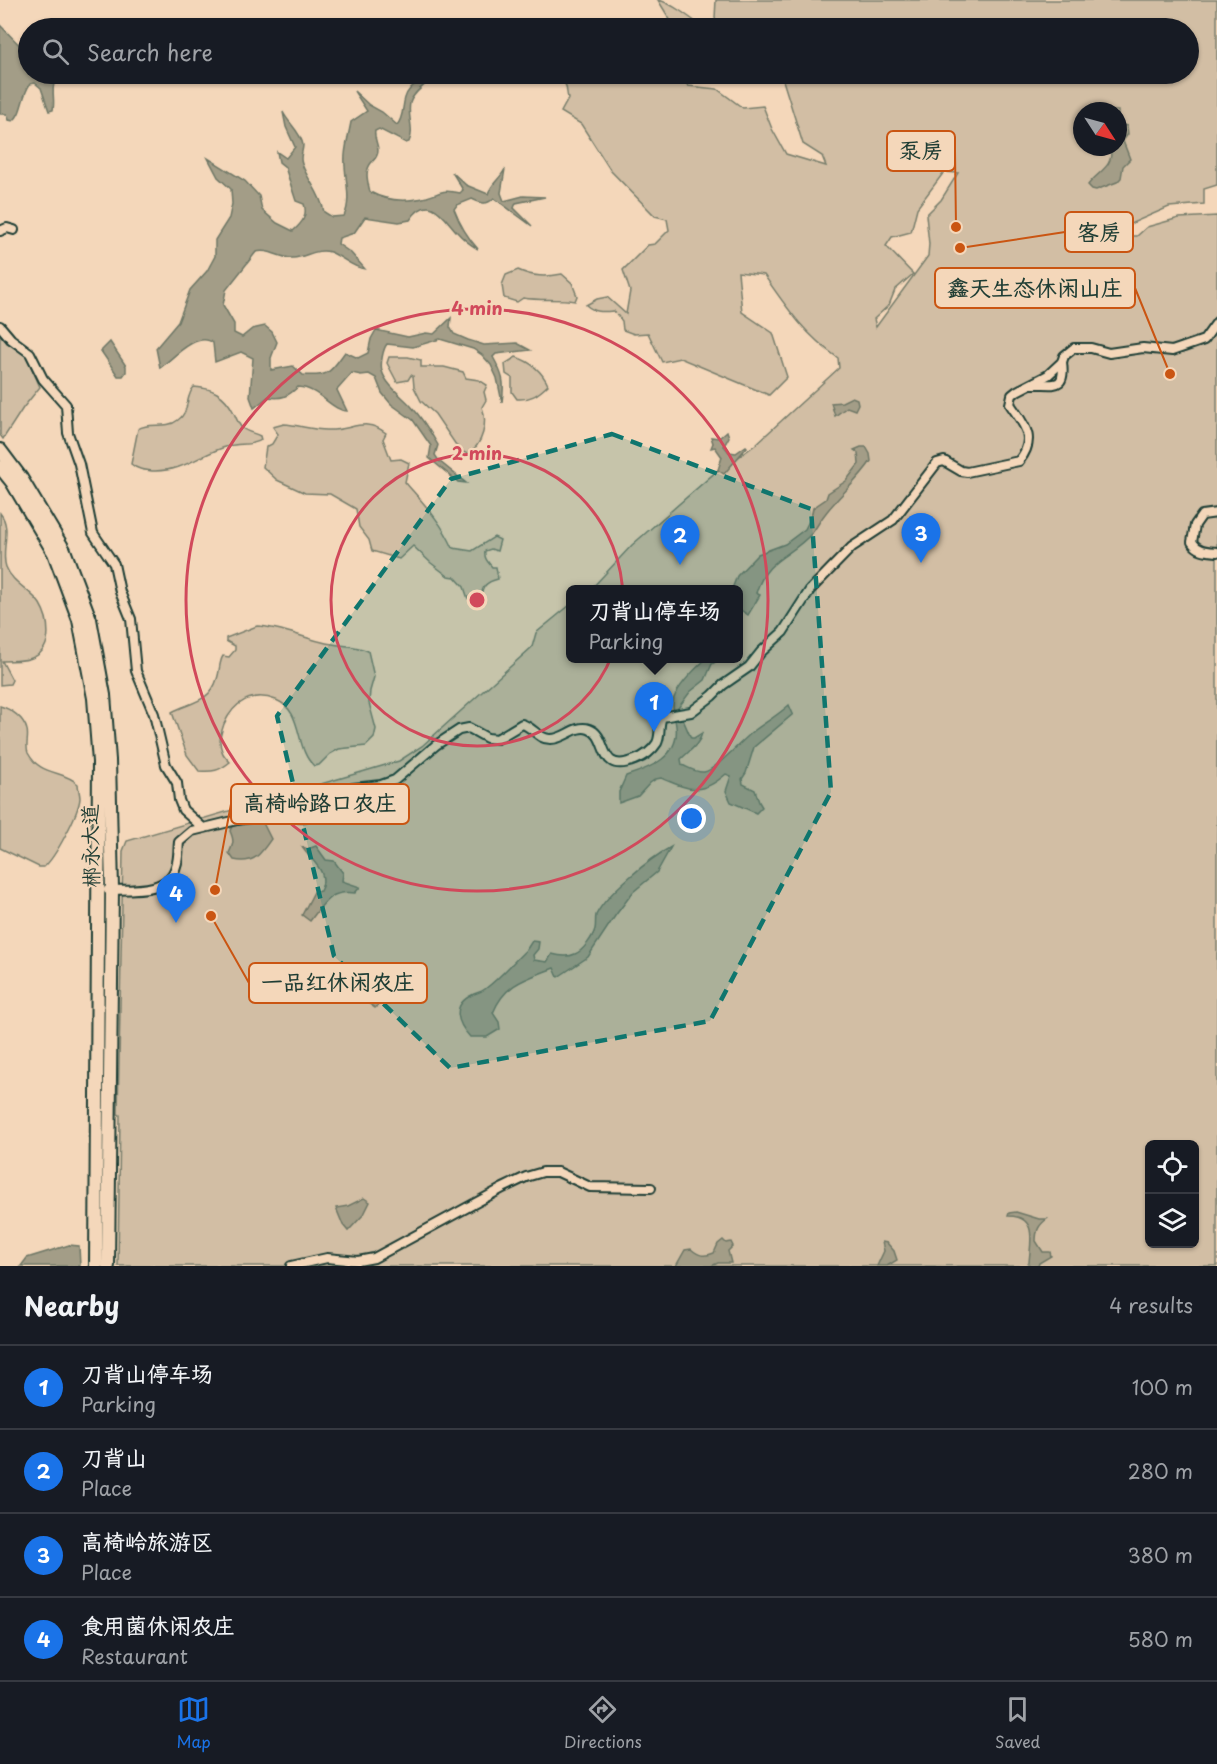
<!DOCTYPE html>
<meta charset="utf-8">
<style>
:root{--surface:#171b24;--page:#20242c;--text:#f1f3f6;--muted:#9ea1a6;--line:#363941;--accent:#1a73e8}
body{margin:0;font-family:"Playpen Sans","LXGW WenKai TC",sans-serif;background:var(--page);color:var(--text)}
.controls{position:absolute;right:18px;bottom:18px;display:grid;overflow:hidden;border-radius:9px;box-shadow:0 2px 4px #0004}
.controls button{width:54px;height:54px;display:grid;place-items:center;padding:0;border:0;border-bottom:2px solid var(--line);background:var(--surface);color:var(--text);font:30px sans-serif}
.compass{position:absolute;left:1073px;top:102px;width:54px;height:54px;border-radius:50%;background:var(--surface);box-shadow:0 2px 4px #0004;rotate:126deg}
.you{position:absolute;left:692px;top:819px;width:21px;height:21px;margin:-15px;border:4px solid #fff;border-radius:50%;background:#1a73e8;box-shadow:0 0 0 9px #1a73e833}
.badge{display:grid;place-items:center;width:39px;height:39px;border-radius:50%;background:var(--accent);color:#fff;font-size:20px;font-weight:700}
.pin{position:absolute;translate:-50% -50px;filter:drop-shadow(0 2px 3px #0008)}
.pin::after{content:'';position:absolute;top:32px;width:21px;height:18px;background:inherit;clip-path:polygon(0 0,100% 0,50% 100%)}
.popup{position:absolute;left:566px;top:585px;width:177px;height:78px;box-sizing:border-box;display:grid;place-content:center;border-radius:9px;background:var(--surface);filter:drop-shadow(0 2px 4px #0005);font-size:20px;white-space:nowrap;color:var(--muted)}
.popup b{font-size:22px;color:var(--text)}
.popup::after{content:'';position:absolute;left:50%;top:100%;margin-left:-12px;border:12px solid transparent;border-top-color:var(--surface)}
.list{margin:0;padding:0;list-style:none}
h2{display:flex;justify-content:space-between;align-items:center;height:78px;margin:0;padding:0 24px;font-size:26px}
h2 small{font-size:20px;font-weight:400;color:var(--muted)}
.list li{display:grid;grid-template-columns:39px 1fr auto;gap:18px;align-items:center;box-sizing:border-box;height:84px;padding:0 24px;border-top:2px solid var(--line)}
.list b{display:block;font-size:22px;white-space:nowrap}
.list p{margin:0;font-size:20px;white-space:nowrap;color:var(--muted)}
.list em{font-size:20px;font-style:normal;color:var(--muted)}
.icon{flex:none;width:33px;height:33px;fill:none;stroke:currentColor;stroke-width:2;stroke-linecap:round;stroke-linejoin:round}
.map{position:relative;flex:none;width:1217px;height:1266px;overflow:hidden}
.search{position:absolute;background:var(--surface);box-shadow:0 2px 4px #0004;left:18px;right:18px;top:18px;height:66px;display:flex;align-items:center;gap:15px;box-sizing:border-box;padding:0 21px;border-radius:33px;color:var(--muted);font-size:22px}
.sheet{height:414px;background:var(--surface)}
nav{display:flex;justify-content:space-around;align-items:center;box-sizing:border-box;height:84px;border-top:2px solid var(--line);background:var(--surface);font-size:16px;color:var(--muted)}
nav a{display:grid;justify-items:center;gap:3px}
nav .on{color:var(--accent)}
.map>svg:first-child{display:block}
.green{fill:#d2bea4;stroke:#787e6c;stroke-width:1.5;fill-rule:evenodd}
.water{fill:#a39d87;stroke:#6e7766;stroke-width:1.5}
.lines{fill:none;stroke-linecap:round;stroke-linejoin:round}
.minor-casing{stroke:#1f3d34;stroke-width:12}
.trunk-casing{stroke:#1f3d34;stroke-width:16}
.minor{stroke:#f4d7ba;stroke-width:8}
.trunk{stroke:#f4d7ba;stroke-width:12}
.marked{fill:#0f766e;fill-opacity:0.2;stroke:#0f766e;stroke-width:4.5;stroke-dasharray:12 8;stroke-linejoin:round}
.ring{fill:none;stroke:#d1495b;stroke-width:3}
.labels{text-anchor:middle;stroke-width:4.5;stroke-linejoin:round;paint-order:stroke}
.street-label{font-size:21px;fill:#1f3d34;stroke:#f4d7ba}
.centre{fill:#d1495b;stroke:#f4d7ba;stroke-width:3}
.ring-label{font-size:18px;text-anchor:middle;font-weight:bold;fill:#d1495b;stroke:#f4d7ba;stroke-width:4.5;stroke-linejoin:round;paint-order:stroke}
.leader{fill:none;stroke:#ca5512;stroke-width:2}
.callout-dot{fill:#ca5512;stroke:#f4d7ba;stroke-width:2}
.callout{fill:#f4d7ba;stroke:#ca5512;stroke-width:2}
.callout-label{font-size:22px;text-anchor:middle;font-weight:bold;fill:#1f3d34}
</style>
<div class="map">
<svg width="1217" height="1266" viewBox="0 0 1217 1266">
<rect width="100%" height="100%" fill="#f4d7ba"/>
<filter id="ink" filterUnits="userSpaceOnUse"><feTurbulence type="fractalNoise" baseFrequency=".0167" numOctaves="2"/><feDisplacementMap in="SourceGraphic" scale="12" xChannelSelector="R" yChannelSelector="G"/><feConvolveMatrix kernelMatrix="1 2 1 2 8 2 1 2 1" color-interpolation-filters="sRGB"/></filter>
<g filter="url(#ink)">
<g class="green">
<path d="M658,0C670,2 694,20 703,28H675Z"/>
<path d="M716,0H1217V185L1204,189V204L1169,207L1123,227L1118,236H1137L1147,227L1179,218L1217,216V1266H118L120,1115L118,1114L123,851L127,841L399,761L422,746L532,647L536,633L570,605V658H738V590L591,589L632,545L718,470L724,473L736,459L755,445L839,368L838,358C804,334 787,308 764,275L738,272L742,312L773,333L787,377L769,395L680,358L662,362L648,333L634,334L623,330L622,321L614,311C603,312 595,313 586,305L597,299L607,297L626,314L630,291L623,270L648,245L655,244L669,230L667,219L655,216L611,171L581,124L561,112L568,99L566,86L559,74H580L591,82L605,81L616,74H680L688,86L717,89L743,108L763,106L772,129L786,154L826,166L822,156L803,144L781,74H1188V28H718L715,18ZM1082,111H1118V147H1082ZM944,172L958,173L941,200L926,215L929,244L928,256L876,327L874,319L889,305L895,290L913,274L886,246L892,237L911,232L917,208ZM1150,1144H1194V1244H1150Z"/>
<path d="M518,270C533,277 546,277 562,274L572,283L577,296L575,301C557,298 541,301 523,298L517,302L504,298L502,285L506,275Z"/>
<path d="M0,334L7,343L26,355L40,387L23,408L3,439L0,435Z"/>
<path d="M389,357H408L421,360V367H444L463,372L466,378L479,380L487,385L484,392L486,400L482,407C488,423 483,444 468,454L460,451L435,414L421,401L414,387L413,376L411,375L408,380L397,382L387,363Z"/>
<path d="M516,357C531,362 542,371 548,385C538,395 530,400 517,399L512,392V378L506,374L505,364Z"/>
<path d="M194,387C212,388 224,394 233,411C236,417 238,424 242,428C247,432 254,433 260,436L261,440C252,446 239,443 229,446C201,453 184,472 153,471C144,470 138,470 131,464L138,429C150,421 166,430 178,420C190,412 185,396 194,387Z"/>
<path d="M284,424C299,425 312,430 327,430C352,431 364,416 386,433L383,439L391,460L401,459L409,463L405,482C423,503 441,521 453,548L472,551L494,537L500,540L497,551L491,549L485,551C484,558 487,561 492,567H496L498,579C486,582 482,586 481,598L468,599L464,587L455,577L448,576L431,563L413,546L399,559L372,551L369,540L359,527L356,509L330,494L305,493L277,480L263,467L266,447L272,444L278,434L273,427Z"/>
<path d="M0,513C13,529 0,550 6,567C12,583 31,590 40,604C49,619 54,648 34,657C25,662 13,660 2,661L12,680L10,684L0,685Z"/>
<path d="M257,626C281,627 303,638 326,643C340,646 356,645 368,651L374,677L370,691L369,703L376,729L374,738L366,746L339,749L330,754L319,765L314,766C294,748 304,711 276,700C252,691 234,702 224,724C221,733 218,741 222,751C223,755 227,759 230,762C219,771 213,772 199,771L187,755L172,712C191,702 210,702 217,679C220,671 219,662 223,656L229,657L235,650V646L226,641V638Z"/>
<path d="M0,706C11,709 24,718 27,730C29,737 25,746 28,753C41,777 62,769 78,784C78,788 80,794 80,798C79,813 55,858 44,867H39L0,848Z"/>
</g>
<g class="water">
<path d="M0,25L28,54V74H63C47,83 56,96 53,110L49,111L41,88L35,83L30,84C21,97 23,113 13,121L9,120L7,114H0Z"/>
<path d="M429,74H434C427,86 414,90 410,103C407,117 415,130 409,142L406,143L379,129L375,131C373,140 381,147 377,155C376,158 372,162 371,163C364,172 368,182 370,192C388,202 407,202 427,197C443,192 442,189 460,193L463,190L452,172L466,185L488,194C491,184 500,179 505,169L501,193L504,201L523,196L545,197L516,203L514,208L532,226L494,198C486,206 481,203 472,199L457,205L454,209C460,225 467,237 478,249C469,244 463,239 456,231C443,216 429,192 410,220L399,222L365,217L354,233L339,238L338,244L351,253L365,269C352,268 343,257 330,252C317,248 306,257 293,258C280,259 269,248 256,252L226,290L223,305L234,324V333L242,337L252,329L265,326L272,332L277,342L271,358V370L293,366L303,375C330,377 330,372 345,352L358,358L368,353L371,339L376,330L408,337L426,333L434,334L451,318L450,327L454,334L468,340L484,345L517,343L530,350L496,354L493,357C503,375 505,382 502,402L497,378L491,365L482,355L473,349L440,339L413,347L387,344C383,349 380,364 382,371C386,385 402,396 411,406C422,418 430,431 438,445L435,455L439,461L466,483L458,482L429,458L431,446L413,420L391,404L382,393L376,378L369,374L361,375L352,373L337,390L347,411C332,411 319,388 298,387C287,397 282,399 268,397L254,408L250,397L253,358L241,352L215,362L213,343C198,330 173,358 160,368L156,348L178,322L190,290L207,271L215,256V240L229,218L232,204L231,189L218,177L208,158L245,181L259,196L262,210L277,223L293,231C302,223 308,216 304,204L296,201L285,167L279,162L277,152L286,158L295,147L286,127L283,112C288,123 301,132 303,145C303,152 299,157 302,164C308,181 321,194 324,212L332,217L344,216C353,198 343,174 345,155C346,144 349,133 351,122L367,111L354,91L369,105L382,112L397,125C406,115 400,100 410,89C415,82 425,81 429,74Z"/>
<path d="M1122,125L1127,126L1128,134L1123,141L1130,159L1123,166L1121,178L1117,182L1096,190L1092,189L1088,185C1098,171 1115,167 1110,147H1118V128Z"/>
<path d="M110,342L126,366V372L123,376H118L101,351Z"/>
<path d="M852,397L857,399L858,404L855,410L847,407L835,416L831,403L842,402Z"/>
<path d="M727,431L729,437L724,446L729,452L736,453L746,446L747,447L724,474L718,470L722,457L715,447L711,448L713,443L711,437L719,438Z"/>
<path d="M861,447H866L870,454L871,461C858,481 839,495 825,514C820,520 817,527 812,533C790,558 767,557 756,593L760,595L748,615L738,608V590L732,589L737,576L758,554L785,544L805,529L811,517L813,508L826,499L828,493L846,481L859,464L858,453L854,450Z"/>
<path d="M706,659H720L712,664L705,680L690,692L678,708L691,738H694L702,733C700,744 689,751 681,759L682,765C689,768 697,773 704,772C716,770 744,738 755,730C766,722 778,715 789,705L793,714L754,747L746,773L742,779L743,784L755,790L759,802L762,807L756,813L731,802L726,791L731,776L726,774C701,796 690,790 661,778L656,779L650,783L638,796L619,803V792L626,776C651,768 680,756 676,726C675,717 671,707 674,698C679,685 696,668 706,659Z"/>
<path d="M262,821L271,839C260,855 254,864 234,860L229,853C234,843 234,840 230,831L232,826Z"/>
<path d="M316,846L326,860L334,861L343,873L342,881L360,887L355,893C329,890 324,903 310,921L302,915L314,892L320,891C330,872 313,863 302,847L308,849Z"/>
<path d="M671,847L657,872L633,892L615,916L588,957L558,977L554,968C526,979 505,983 493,1013L499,1022L500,1029L487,1037H470C457,1023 451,1005 472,995C476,993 481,992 485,989C500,978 513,962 527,949L532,941L539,942L538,949L533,955L534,960L547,962L552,954C559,956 569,957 575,954C583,951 593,937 595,929C596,925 595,920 596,915C607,893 649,859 671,847Z"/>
<path d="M367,978L376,981L372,994L378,1005L375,1008L357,995Z"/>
<path d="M364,1198L370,1202L364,1214L348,1231L343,1225L336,1208L348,1206Z"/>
<path d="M1016,1212L1039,1219H1047C1039,1225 1036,1230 1036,1241L1043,1252H1050L1051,1256L1039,1263L1038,1266H1026L1029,1263C1030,1243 1039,1216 1008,1216L1009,1213Z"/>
<path d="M723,1240L726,1243L731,1242L733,1246L728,1251L731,1263H718L711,1266H676L685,1250L691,1249C699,1256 704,1257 714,1253L718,1244Z"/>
<path d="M882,1242L887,1243L894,1251L897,1260L887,1266H877L884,1251Z"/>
<path d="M69,1245L79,1246L80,1266H21L27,1258Z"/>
</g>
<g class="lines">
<defs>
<g id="minor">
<path d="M0,231L7,228L14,230"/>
<path d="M0,326L11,339L30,353L43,379L66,405L68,433L79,464L93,533L114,564L120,592L131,619L136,671L154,714L166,765L177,783L179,800L183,810L202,827"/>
<path d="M1032,384C1053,383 1066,391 1062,362"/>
<path d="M1217,513L1202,515L1195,525L1192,542C1198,551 1206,551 1217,552"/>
<path d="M108,890C130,889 169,894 176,866C179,858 178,850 179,842L192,831L237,820L270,815L304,817L317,814L353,788L381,785L395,780L436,745L459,730L469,728L487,738L497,739L522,724C533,727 538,739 550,739C564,740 575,724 589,729C610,736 596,775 635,760C643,757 652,751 657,743C661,735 658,725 662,717L691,712L712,696L723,685L749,667L761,652L783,632L810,590L852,547L893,520L937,463L944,461L961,471L967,472L1019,461C1038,437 1023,424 1010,404L1012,395L1017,391L1048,375L1062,362L1064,356L1074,348H1091L1109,353L1143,348L1172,351L1204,340L1217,322"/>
<path d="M291,1266L327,1258L358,1261L374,1258L503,1188L526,1177L543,1172H558L590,1187L651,1188"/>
</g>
<g id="trunk">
<path d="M0,450L21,478L64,550L90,619L104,695L109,760L112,889L108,1266"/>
<path d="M0,467L12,482L54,553L79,620L94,698L99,762L96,1266"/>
</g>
</defs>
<use href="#minor" class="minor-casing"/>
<use href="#trunk" class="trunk-casing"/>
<use href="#minor" class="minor"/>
<use href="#trunk" class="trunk"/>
</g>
</g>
<path class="marked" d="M612,434L811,509L831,792L710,1021L450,1068L334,956L277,716L451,479Z"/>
<g class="ring">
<circle cx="477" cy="600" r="146"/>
<circle cx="477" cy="600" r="291"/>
</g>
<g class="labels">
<g class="street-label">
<text transform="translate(91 846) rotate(-91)" y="7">郴永大道</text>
</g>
</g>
<circle cx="477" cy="600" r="9" class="centre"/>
<g class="ring-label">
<text x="477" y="315">4 min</text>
<text x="477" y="460">2 min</text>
</g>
<path class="leader" d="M956 227L955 151M960 248L1065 232M1170 374L1135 288M215 890L231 804M211 916L249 983"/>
<g class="callout-dot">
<circle cx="956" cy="227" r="6"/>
<circle cx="960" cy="248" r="6"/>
<circle cx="1170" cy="374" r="6"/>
<circle cx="215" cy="890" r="6"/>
<circle cx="211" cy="916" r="6"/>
</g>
<g class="callout">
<rect x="887" y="131" width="68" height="40" rx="6"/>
<rect x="1065" y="212" width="68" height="40" rx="6"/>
<rect x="935" y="268" width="200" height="40" rx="6"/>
<rect x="231" y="784" width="178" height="40" rx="6"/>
<rect x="249" y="963" width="178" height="40" rx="6"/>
</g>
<g class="callout-label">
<text x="921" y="158">泵房</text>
<text x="1099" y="240">客房</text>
<text x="1035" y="296">鑫天生态休闲山庄</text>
<text x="320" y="811">高椅岭路口农庄</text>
<text x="338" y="990">一品红休闲农庄</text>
</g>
</svg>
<div class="controls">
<button><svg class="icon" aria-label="locate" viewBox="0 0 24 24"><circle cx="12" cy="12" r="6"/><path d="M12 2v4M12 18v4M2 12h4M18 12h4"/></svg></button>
<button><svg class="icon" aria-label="layers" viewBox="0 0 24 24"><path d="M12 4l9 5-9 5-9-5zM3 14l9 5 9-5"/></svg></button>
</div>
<svg class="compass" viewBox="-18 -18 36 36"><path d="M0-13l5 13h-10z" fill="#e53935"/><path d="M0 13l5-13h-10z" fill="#9ea1a6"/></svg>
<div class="you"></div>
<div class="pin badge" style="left:654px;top:732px">1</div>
<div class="popup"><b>刀背山停车场</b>Parking</div>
<div class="pin badge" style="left:680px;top:565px">2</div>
<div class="pin badge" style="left:921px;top:563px">3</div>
<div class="pin badge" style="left:176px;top:923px">4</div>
<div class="search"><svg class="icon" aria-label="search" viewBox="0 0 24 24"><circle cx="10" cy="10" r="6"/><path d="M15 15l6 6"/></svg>Search here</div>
</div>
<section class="sheet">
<h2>Nearby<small>4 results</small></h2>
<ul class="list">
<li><span class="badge">1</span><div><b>刀背山停车场</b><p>Parking</p></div><em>100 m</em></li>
<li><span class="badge">2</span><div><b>刀背山</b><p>Place</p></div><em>280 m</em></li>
<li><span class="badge">3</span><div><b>高椅岭旅游区</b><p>Place</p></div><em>380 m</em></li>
<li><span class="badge">4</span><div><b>食用菌休闲农庄</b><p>Restaurant</p></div><em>580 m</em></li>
</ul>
</section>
<nav>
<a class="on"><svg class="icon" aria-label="map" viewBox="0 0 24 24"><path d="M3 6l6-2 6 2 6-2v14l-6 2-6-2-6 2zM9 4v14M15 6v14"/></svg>Map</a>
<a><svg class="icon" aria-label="directions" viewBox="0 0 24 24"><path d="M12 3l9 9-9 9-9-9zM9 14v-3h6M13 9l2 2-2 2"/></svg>Directions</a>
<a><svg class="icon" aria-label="saved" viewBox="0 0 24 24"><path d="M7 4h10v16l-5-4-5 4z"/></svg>Saved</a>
</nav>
